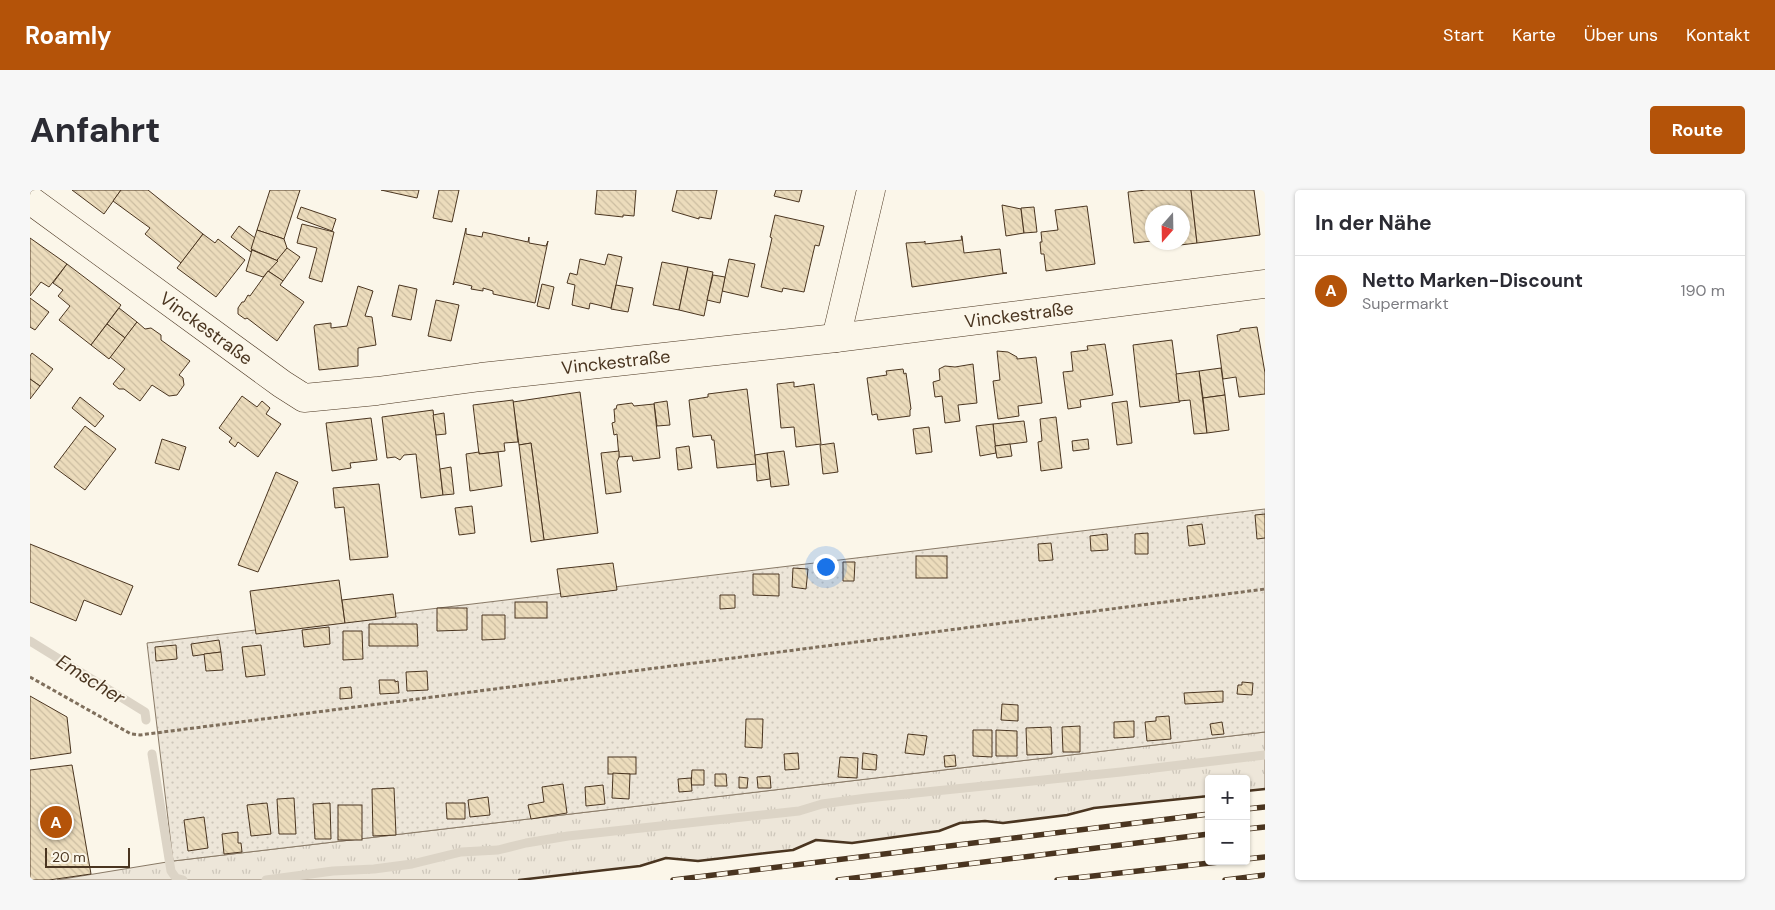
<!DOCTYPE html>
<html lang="de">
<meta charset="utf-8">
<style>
:root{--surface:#fff;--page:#f7f7f7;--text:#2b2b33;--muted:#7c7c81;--line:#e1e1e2;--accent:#b45309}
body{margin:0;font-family:"DM Sans",sans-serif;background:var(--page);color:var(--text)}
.controls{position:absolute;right:15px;bottom:15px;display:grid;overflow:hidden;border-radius:5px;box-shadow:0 1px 4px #0004}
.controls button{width:45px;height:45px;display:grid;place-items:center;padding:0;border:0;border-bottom:1px solid var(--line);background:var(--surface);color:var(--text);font:25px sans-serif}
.compass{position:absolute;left:1115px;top:15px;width:45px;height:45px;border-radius:50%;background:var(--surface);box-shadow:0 1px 4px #0004;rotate:200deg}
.scale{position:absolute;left:15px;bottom:12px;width:85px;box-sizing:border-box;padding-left:5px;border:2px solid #4a3520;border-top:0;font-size:14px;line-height:18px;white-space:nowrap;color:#4a3520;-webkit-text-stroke:4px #fbf6e9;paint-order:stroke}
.you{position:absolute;left:795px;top:376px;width:18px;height:18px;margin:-12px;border:4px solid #fff;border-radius:50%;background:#1a73e8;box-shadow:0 0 0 8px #1a73e833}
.badge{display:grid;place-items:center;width:32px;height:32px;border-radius:50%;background:var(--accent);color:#fff;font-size:16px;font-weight:700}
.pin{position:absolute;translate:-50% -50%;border:2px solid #fff;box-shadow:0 1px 5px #0006}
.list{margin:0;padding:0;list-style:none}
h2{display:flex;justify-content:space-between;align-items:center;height:65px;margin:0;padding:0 20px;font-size:21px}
h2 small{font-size:16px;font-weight:400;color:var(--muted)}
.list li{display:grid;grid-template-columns:32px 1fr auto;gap:15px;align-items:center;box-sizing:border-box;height:70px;padding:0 20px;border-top:1px solid var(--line)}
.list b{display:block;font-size:19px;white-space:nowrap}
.list p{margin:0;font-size:16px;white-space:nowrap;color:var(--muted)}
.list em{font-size:16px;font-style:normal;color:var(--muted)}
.map{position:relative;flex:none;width:1235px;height:690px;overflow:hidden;border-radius:5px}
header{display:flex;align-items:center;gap:30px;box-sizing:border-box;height:70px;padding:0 25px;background:var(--accent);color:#fff}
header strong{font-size:24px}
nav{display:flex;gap:28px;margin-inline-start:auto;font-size:18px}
.intro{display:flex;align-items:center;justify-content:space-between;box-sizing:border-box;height:120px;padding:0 30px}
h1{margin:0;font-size:35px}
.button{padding:12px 22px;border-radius:5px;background:var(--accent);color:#fff;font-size:18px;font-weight:700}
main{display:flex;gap:30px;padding:0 30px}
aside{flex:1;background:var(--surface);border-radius:5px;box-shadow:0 1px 4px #0004}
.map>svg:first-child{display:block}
.grass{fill:url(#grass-tufts);stroke:#887966}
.garden{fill:url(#garden-dots);stroke:#887966}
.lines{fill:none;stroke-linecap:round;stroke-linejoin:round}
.stream{stroke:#dcd4c6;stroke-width:9}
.building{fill:url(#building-back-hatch);stroke:#4a3520}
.minor-casing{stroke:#4a3520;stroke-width:29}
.path{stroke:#7f6f5c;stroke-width:3;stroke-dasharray:4 2.5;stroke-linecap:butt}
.minor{stroke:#fbf6e9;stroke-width:28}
.rail-casing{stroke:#4a3520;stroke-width:5.5}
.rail{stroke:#fbf6e9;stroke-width:4;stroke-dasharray:11;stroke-linecap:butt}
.wall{stroke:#4a3520;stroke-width:2.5}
.labels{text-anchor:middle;stroke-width:4;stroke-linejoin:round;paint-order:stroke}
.street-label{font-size:18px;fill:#4a3520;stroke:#fbf6e9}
.water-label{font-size:19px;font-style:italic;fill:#4a3520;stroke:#fbf6e9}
</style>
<header>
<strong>Roamly</strong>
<nav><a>Start</a><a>Karte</a><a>Über uns</a><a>Kontakt</a></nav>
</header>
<div class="intro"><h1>Anfahrt</h1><a class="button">Route</a></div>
<main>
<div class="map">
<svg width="1235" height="690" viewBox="0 0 1235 690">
<defs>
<pattern id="grass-tufts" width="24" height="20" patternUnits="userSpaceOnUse" patternTransform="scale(1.25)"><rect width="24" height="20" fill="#ede6d9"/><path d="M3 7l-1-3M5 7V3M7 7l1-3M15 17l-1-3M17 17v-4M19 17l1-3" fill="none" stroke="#cdc6ba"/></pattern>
<pattern id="garden-dots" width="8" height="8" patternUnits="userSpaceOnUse" patternTransform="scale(1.25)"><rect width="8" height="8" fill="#ede6d9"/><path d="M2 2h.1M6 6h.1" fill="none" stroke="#cdc6ba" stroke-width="1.8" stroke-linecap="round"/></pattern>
<pattern id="building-back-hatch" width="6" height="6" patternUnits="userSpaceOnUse" patternTransform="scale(1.25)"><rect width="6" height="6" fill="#ecdcbc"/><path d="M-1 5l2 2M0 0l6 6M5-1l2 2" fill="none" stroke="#ccbda1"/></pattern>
</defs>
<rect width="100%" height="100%" fill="#fbf6e9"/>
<path class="grass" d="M1235,542V599L1216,601V589H1179V606L1064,618L1037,625L973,633L955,631L930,633L909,641L822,653L786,650L763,660L668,671L636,668L610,676L489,690H27L143,671Z"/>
<path class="garden" d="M1235,319V542L143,671L117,453Z"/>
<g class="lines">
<g class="stream">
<path d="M0,451L115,522L116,530"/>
<path d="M122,564L141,681L146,688L153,690"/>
<path d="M236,690L303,681L344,679L382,674L431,662L468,660L496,653L538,646L769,621L792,614L837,608L1091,582L1235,565"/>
</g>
</g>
<g class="building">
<path d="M42,0H91L74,24Z"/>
<path d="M91,0H118L173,44L151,73L115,44L120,38L83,11Z"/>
<path d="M240,0H270L254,49L227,40Z"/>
<path d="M351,0H389L387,8Z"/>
<path d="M409,0H429L422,32L403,28Z"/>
<path d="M567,0H606L604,26L593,25V27L565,24Z"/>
<path d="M647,0H687L681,29L669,27V29L642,21Z"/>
<path d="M746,0H772L769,12L744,6Z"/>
<path d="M1116,0H1161L1167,53L1150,55V52H1152V22H1122V51L1104,53L1098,2Z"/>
<path d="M1161,0H1224L1230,45L1167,53Z"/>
<path d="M972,15L991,19L994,43L976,46Z"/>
<path d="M1057,16L1065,74L1016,81L1014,64H1011L1010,52H1012L1011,42L1028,40L1025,20Z"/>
<path d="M271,17L306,29L302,41L267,28Z"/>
<path d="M1004,17L1007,42L994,43L991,18Z"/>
<path d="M745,25L794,36L789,56L785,55L774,102L753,98L752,102L731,97L742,48L740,47Z"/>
<path d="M272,34L304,42L292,92L279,88L287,58L267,53Z"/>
<path d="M209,36L225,48L221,62L201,47Z"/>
<path d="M436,38V44L452,47L453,42L498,52L499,47V53L516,56L518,51L505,113L463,104V101L453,98V101L441,99L442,96L425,92L423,95Z"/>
<path d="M227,40L254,49L257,58L248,71L221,59Z"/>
<path d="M173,44L185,53L188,49L215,70L186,107L147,78Z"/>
<path d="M931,46H932L934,63L970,59L973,83H977L882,97L876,53L894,52L895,51V54L932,50Z"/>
<path d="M0,48L37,74L19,97L11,92L0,106Z"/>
<path d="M257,58L270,67L253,91L238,81Z"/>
<path d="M222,60L248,71L233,87L216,81Z"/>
<path d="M578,64L592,67L581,118L560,113L559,119L542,115L545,95L537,93L540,83L547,85L550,69L575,75Z"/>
<path d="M699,69L725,74L718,107L692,101Z"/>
<path d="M632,72L658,77L649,120L623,115Z"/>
<path d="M37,74L91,115L61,155L29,130L40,116L28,106L33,100L23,93Z"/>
<path d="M658,77L683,82L674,126L649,120Z"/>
<path d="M238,81L253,91L250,95L274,112L247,151L217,128L215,129L208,124V118L212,112H214L218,105L220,106Z"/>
<path d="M683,85L695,87L690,113L677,110Z"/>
<path d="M512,94L524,97L519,119L507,116Z"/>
<path d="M369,95L387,99L381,130L362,126Z"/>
<path d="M586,95L603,98L598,122L581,119Z"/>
<path d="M328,96L343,101L335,126L342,127L346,155L328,158V176L289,180L284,137L285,135L301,133V138L317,136Z"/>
<path d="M0,108L19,122L5,140L0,137Z"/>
<path d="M406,110L429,115L421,151L398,146Z"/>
<path d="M89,118L107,132L95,148L77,134Z"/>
<path d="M107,132L115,139L121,138L131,145V150L160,171L149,185L153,188L154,195L147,205L139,206L122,195L110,211L94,199H89L83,194L95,179L80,167Z"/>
<path d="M77,134L95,148L79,169L61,155Z"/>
<path d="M1227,137L1235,183V204L1209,207L1206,187L1193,189L1187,145L1210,141V139Z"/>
<path d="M1142,150L1150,212L1110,217L1103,155Z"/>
<path d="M1075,154L1083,205L1050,210L1051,217L1038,219L1033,182L1043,181L1041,162L1058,160L1057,156Z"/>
<path d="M967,161L978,162L987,167V169L1006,167L1012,213L988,216L989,226L968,229L963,191L970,190Z"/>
<path d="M2,163L23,179L10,196L0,189V166Z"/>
<path d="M943,174L947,213L928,215L930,231L915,233L912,206L905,207L903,192L910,190L909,179L915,176L925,177Z"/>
<path d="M1191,178L1195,205L1173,208L1169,181Z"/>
<path d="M873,179L874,184L876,183L881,219L880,220V226L848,230L847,224L842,225L837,188L857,185L856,181Z"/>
<path d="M1169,181L1177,243L1164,244L1160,210L1149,211L1146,184Z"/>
<path d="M0,189L10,196L0,209Z"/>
<path d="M764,192V197L784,194L791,254L766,257L764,237L751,238L747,194Z"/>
<path d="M717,199L726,274L687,278L684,250H682L681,245L663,247L659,210L678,207V204Z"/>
<path d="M550,202L568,343L514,350L501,253L489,255L483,212Z"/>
<path d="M1195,205L1199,240L1177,243L1173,208Z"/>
<path d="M212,206L227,217L232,211L240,218L236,224L251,234L228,267L208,252L205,257L199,252L202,248L189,238Z"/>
<path d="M50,207L74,226L65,237L42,218Z"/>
<path d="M483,210L488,252L474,253L475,261L449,264L443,215Z"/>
<path d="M637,211L640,235L627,236L624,213Z"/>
<path d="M1097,211L1102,253L1087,255L1082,213Z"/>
<path d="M602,213L604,216L624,214L630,268L603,271L602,266L589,267L587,244L584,245L582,233L585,232L584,219H586L587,215Z"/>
<path d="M403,220L413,305L391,308L386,264L374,265L370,270L365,267L357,268L352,227Z"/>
<path d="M414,223L416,244L406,245L403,225Z"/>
<path d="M1026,227L1032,278L1011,281L1008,252L1012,251L1010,229Z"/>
<path d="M341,228L347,270L320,273L321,278L302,281L296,233Z"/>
<path d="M994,231L997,252L965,256L963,234Z"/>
<path d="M963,234L966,263L950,266L946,236Z"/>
<path d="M55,236L86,259L55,300L24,277Z"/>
<path d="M899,237L902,262L886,264L883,239Z"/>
<path d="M132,249L156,257L149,280L125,273Z"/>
<path d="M1058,249L1059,259L1043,261L1042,251Z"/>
<path d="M501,253L514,350L501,352L489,255Z"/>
<path d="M804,253L808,282L793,284L790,255Z"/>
<path d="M980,254L982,266L967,268L965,256Z"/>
<path d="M659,256L662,278L648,280L646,258Z"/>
<path d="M589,261V267L587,272L591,302L576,304L571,263Z"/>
<path d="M754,261L759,295L741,297L737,263Z"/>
<path d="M449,262V264L468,262L472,296L440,301L436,264Z"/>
<path d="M737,263L740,289L727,291L725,265Z"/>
<path d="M421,277L424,304L413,305L410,279Z"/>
<path d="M246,282L268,292L228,382L208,375Z"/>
<path d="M349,294L358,367L320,370L314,317L305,318L303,298Z"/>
<path d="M442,316L445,343L429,345L425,318Z"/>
<path d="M1235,324V348L1227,349L1225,325Z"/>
<path d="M1172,334L1175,354L1159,356L1157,336Z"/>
<path d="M1118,343V364H1105V344Z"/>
<path d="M1077,344L1078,360L1061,361L1060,346Z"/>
<path d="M1021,353L1023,370L1009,371L1008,354Z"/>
<path d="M0,354L103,396L91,425L54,410L46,431L0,412Z"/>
<rect x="886" y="366" width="31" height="22"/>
<path d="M813,372H825L824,391H813Z"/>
<path d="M583,373L587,400L531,407L527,379Z"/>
<path d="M763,378L778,379L776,399L762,397Z"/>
<path d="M723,384H749V406L723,405Z"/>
<path d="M309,390L315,433L226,444L220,401Z"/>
<path d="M363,404L366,427L315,433L312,410Z"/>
<path d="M690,405H705V418L690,419Z"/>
<rect x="485" y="412" width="32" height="16"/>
<path d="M407,418H437V440L407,441Z"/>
<path d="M452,425H475V449L452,450Z"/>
<path d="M339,434H387L388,456H339Z"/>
<path d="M299,437L300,454L274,457L272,440Z"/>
<path d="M313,441H332L333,469L313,470Z"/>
<path d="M189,450L191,462L163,466L161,454Z"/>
<path d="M146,455L147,469L126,471L125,457Z"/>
<path d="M231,455L235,485L216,487L212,457Z"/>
<path d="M191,462L193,480L176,481L174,464Z"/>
<path d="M397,481L398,500L377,501L376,482Z"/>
<path d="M349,490H365V492L368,491L369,503L350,504Z"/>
<path d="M1212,492L1223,493L1222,505L1207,504L1208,495H1212Z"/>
<path d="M321,497L322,508L310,509V498Z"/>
<path d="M1193,501V512L1155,514L1154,503Z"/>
<path d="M0,506L37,527L41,563L0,569Z"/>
<path d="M972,514L988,515V531L971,530Z"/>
<path d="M1139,526L1141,549L1117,551L1115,532L1126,531V527Z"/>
<path d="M716,529H733L732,558L715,557Z"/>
<path d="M1104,531V547L1084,548V532Z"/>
<path d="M1192,532L1194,544L1182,545L1180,534Z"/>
<path d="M1050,536V562H1033L1032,537Z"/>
<path d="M1021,537L1022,564L997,565L996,538Z"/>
<path d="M943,540H962V567L943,566Z"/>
<path d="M966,540L987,541V566H966Z"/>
<path d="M878,544L897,546L894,565L875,563Z"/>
<path d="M768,563L769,579L755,580L754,564Z"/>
<path d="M833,563L847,565L846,580L832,579Z"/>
<path d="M925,565L926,576L915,577L914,566Z"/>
<rect x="578" y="567" width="28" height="17"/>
<path d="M810,567L828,568L827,588L808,587Z"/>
<path d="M42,575L61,684L19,690H0V580Z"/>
<path d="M662,580H674V595H661Z"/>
<path d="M583,583L600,584L599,609L582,608Z"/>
<path d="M685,584H696L697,596H685Z"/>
<path d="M740,586L741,598H728L727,587Z"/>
<path d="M709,587L718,588L717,598H709Z"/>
<path d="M661,588L662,601L649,602L648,589Z"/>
<path d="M533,594L537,623L501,629L498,615L514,612L512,597Z"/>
<path d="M573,595L575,614L556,616L555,597Z"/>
<path d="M364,598L366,645L343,646L342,599Z"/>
<path d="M458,607L460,625L440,627L438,610Z"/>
<path d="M264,608L266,644H249L247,609Z"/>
<path d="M237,613L241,644L221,646L217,615Z"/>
<path d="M300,613L301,649H285L283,614Z"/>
<path d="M416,613H435V629H417Z"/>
<rect x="308" y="615" width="24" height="35"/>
<path d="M174,627L178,658L158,661L154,630Z"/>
<path d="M208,642V653H211L212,662L194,664L192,644Z"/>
</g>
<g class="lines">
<defs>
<g id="minor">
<path id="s1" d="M0,10L252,194L274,208L347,201L451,187L806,148L1235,94"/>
<path d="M806,148L841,0"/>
</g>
</defs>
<use href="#minor" class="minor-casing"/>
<path class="path" d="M0,487L101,544L110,545L1235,399"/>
<use href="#minor" class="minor"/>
<defs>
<g id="rail">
<path d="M1216,619L1235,617"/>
<path d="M1216,639L1235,637"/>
<path d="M1216,669L1235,667"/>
<path d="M643,690L1179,624"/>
<path d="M808,690L1179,644"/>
<path d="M1027,690L1198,671"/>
<path d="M1195,690L1235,685"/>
</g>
</defs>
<use href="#rail" class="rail-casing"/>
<use href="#rail" class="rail"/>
<g class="wall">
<path d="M1216,601L1235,599"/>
<path d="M489,690L610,676L636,668L668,671L763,660L786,650L822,653L909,641L930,633L955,631L973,633L1037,625L1064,618L1179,606"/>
</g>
</g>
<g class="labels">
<g class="street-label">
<text dy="6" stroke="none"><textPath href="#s1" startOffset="1058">Vinckestraße</textPath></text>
<text dy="6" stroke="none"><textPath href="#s1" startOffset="218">Vinckestraße</textPath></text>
<text dy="6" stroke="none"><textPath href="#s1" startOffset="652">Vinckestraße</textPath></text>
</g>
<g class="water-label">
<text transform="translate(61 489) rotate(32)" y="7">Emscher</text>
</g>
</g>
</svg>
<div class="controls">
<button>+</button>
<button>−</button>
</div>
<svg class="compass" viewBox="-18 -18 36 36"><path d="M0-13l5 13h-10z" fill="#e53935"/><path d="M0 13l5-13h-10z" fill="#7c7c81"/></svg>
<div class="scale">20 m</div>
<div class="you"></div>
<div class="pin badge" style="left:26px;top:632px">A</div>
</div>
<aside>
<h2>In der Nähe<small></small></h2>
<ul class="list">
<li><span class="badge">A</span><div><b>Netto Marken-Discount</b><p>Supermarkt</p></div><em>190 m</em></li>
</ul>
</aside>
</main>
